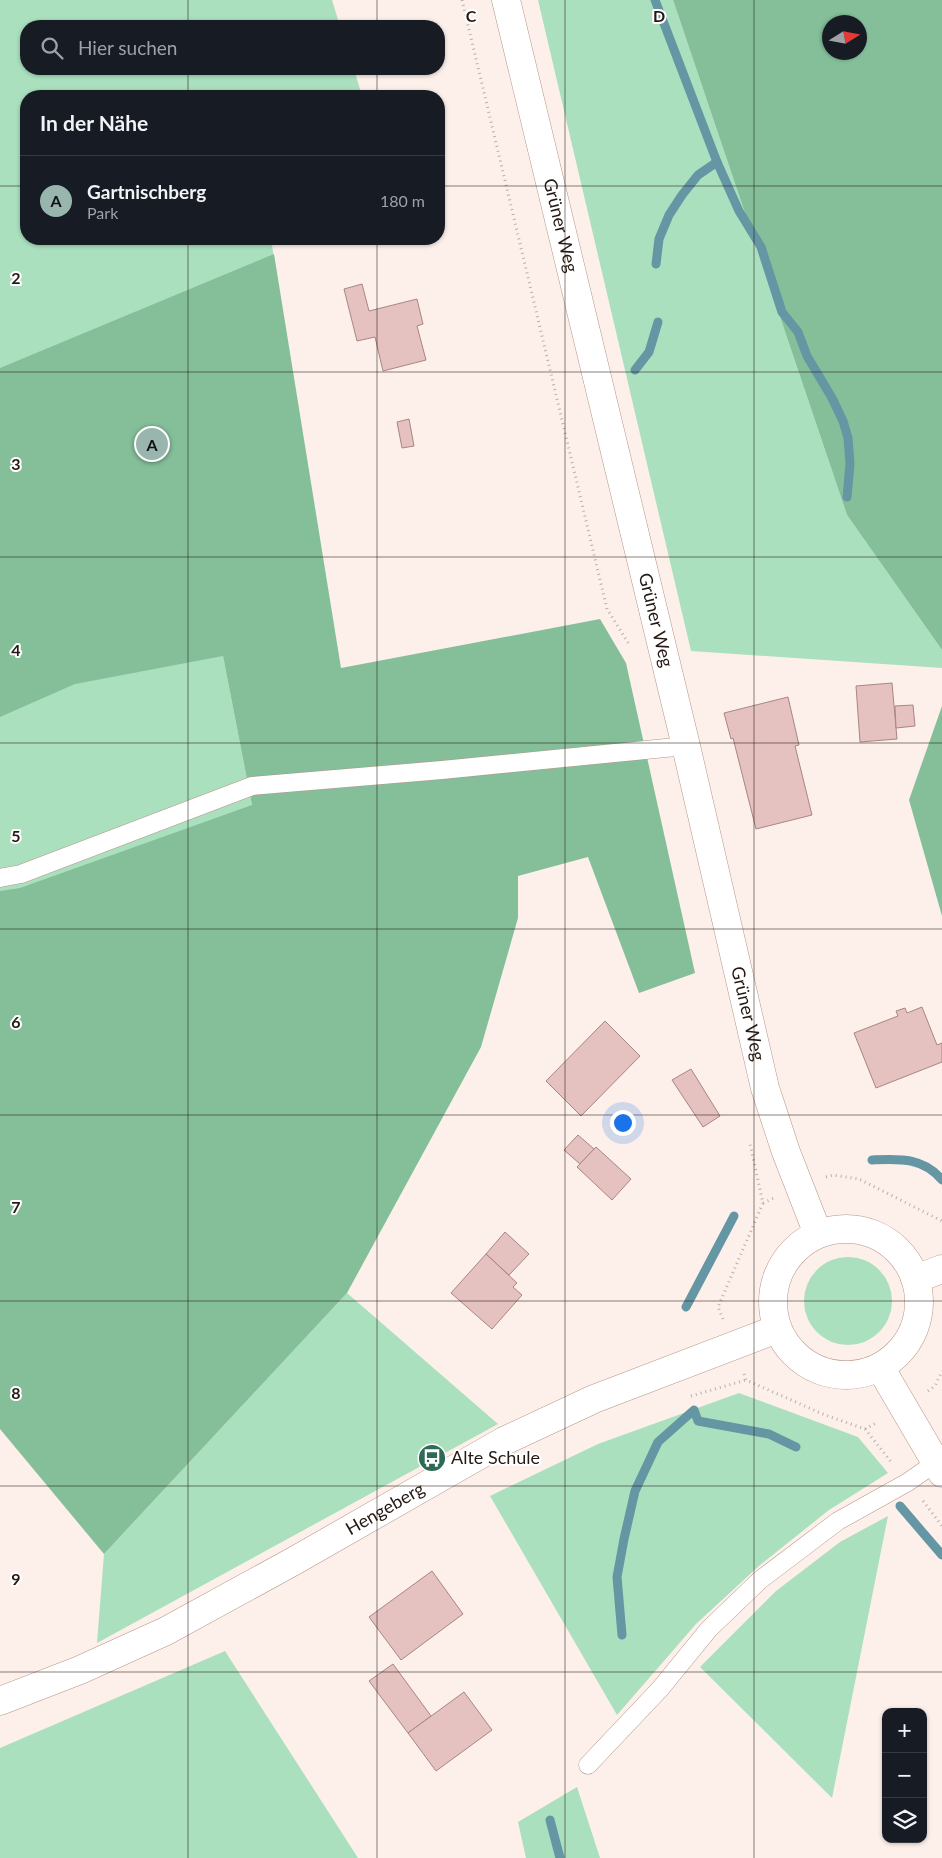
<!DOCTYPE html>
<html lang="de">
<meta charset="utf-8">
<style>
:root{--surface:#171b24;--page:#242831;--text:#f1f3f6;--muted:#9ea1a6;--line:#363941;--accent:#99b6ae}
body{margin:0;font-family:Lato,sans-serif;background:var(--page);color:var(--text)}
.controls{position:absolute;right:15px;bottom:15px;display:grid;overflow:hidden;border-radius:10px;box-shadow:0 1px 4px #0004}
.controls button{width:45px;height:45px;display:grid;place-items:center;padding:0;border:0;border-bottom:1px solid var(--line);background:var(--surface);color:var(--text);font:25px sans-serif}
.compass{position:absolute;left:822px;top:15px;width:45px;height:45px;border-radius:50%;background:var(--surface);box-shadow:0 1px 4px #0004;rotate:79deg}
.you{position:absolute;left:622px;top:1122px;width:18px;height:18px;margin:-12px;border:4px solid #fff;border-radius:50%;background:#1a73e8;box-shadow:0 0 0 8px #1a73e833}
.badge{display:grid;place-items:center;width:32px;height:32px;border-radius:50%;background:var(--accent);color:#111;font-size:16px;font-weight:700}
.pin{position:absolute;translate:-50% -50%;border:2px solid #fff;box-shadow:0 1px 5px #0006}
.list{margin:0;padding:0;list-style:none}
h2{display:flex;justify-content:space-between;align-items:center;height:65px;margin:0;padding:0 20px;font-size:21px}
h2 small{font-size:16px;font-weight:400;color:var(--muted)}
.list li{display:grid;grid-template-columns:32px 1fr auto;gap:15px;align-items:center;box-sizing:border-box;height:90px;padding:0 20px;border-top:1px solid var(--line)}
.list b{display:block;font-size:19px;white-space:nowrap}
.list p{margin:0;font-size:16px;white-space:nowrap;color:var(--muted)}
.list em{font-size:16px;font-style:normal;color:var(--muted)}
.icon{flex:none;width:28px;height:28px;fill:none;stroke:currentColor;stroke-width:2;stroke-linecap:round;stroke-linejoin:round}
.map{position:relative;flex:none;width:942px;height:1858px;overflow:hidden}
.search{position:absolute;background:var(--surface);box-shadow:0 1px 4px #0004;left:20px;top:20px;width:425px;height:55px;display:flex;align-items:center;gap:12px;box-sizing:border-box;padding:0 18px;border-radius:20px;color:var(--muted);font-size:19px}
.panel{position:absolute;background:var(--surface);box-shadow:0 1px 4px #0004;left:20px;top:90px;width:425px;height:155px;border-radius:20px}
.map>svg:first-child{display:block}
.green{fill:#aae0be}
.forest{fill:#84bf9a;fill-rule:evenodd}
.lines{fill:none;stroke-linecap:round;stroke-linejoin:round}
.stream{stroke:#6496a4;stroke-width:9}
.building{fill:#e5c1bf;stroke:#a78684}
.service-casing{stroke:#b49688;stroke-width:19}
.minor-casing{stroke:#b49688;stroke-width:29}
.tertiary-casing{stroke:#b49688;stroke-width:29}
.path{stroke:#baaea8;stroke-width:3;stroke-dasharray:1 4;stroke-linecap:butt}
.service{stroke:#fff;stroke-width:18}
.minor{stroke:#fff;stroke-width:28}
.tertiary{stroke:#fff;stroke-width:28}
.grid{fill:none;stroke:#241913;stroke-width:1;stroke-opacity:0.55}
.labels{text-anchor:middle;stroke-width:4;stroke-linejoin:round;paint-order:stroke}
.street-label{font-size:18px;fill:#241913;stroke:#fff}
.poi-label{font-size:18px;fill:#241913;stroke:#fff;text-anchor:start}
.grid-label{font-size:16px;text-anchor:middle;font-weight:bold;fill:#241913;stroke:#fff;stroke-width:4;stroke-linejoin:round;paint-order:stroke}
</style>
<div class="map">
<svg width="942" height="1858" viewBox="0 0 942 1858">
<rect width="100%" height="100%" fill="#fdf0ea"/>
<g class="green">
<path d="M0,0H332L340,26H26V69H354L362,96H26V239H271L334,634L223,656L252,805L0,1200Z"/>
<path d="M538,0H673L847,515L942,650V668L691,651Z"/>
<circle cx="848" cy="1301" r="44"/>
<path d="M347,1293L498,1424L97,1643L104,1554Z"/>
<path d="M739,1393L858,1437L888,1473L829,1510L760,1565L696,1624L617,1715L490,1496L598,1444Z"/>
<path d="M888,1516L832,1798L700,1667L776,1591L840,1542Z"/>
<path d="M225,1651L358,1858H0V1748Z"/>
<path d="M577,1787L600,1858H526L518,1822Z"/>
</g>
<g class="forest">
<path d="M673,0H942V650L847,515ZM830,22H860V52H830Z"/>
<path d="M274,254L341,668L600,619L626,663L695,973L639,993L588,857L518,876V918L481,1047L347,1293L104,1554L0,1429V891L20,888L252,805L223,656L75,684L0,717V368Z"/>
<path d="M942,706V916L909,800Z"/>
</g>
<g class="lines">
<g class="stream">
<path d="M655,0L717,162L739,211L761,247L782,312L798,332L807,356L832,398L843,421L848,438L850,464L847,497"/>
<path d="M656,264L659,239L669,215L682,195L698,175L717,162"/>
<path d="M635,370L649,352L658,322"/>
<path d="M872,1160C900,1159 923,1157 942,1180"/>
<path d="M686,1307L734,1216"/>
<path d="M900,1506L942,1555"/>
<path d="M622,1635L617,1577L624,1539L635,1491L658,1442L694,1410L698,1421L769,1434L796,1447"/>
<path d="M550,1820L560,1858"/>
</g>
</g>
<g class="building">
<path d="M362,284L369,311L417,299L423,324L417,326L426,360L383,371L375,337L357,341L344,289Z"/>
<path d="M409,419L414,446L402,448L397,422Z"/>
<path d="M892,683L897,739L860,742L856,686Z"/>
<path d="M788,697L799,745L795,746L812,815L756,829L733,738L731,739L724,713Z"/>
<path d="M913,705L915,726L896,728L895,706Z"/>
<path d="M922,1007L937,1045L942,1043V1062L876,1088L854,1033L898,1016L896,1011L905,1008L907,1013Z"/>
<path d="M605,1021L640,1056L581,1116L546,1081Z"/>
<path d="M691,1069L720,1116L703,1127L672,1080Z"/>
<path d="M578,1135L594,1149L580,1164L564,1150Z"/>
<path d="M596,1147L631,1179L612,1200L577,1167Z"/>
<path d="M505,1232L529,1254L509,1275L486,1254Z"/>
<path d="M486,1254L517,1283L513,1287L522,1295L492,1329L451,1293Z"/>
<path d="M432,1571L463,1614L401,1660L369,1617Z"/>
<path d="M393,1664L431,1716L408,1733L369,1681Z"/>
<path d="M464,1692L492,1730L436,1771L408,1733Z"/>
</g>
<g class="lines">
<defs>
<g id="service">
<path d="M0,878L21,874L252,786L442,770L686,746"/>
<path d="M588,1765L660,1689L709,1629L760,1580L838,1521L908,1482L935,1463"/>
</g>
<path id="minor" d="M915,1279L942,1269"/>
<g id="tertiary">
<path id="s1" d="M506,0L686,746L765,1088L786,1152L818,1234"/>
<circle cx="846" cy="1302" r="73"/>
<path d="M880,1367L942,1473"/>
<path id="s2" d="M0,1701L80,1670L166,1631L294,1561L504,1441L594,1399L777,1329"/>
</g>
</defs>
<use href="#service" class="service-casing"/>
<use href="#minor" class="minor-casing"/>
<use href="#tertiary" class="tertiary-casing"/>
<g class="path">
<path d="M462,0L607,609L630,646"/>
<path d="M826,1177L833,1175L859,1179L942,1221"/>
<path d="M763,1203L774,1198"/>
<path d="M723,1319L718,1307L763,1203L750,1144"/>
<path d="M744,1374L746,1380L825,1415L865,1429L892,1463"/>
<path d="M928,1391L935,1386L942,1371"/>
<path d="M691,1396L746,1380"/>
<path d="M865,1429L878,1422"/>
<path d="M923,1501L942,1526"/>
</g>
<use href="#service" class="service"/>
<use href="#minor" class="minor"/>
<use href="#tertiary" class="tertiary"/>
</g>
<path class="grid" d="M188,0V26M377,0V26M565,0V1858M754,0V1858M188,69V96M377,69V96M0,186H26M439,186H942M188,239V1858M377,239V1858M0,372H942M0,557H942M0,743H942M0,929H942M0,1115H942M0,1301H942M0,1486H942M0,1672H942"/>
<defs>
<symbol id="bus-disc" viewBox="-11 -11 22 22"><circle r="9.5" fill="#2e6b57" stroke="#fff"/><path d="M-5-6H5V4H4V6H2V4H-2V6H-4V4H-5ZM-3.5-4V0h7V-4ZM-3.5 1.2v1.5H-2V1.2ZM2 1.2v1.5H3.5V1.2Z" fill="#fff"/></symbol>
</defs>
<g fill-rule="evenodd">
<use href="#bus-disc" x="416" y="1442" width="32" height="32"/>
</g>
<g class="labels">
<g class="street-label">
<text dy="6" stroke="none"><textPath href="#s1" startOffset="232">Grüner Weg</textPath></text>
<text dy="6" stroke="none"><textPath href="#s1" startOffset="638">Grüner Weg</textPath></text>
<text dy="6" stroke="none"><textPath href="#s1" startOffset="1042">Grüner Weg</textPath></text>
<text dy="6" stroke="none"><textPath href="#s2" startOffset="431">Hengeberg</textPath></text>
</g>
<g class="poi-label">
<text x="451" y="1464">Alte Schule</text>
</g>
</g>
<g class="grid-label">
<text x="471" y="22">C</text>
<text x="659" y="22">D</text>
<text x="16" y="284">2</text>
<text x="16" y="470">3</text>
<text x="16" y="656">4</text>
<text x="16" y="842">5</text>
<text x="16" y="1028">6</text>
<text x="16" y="1213">7</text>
<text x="16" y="1399">8</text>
<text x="16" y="1585">9</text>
</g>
</svg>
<div class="controls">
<button>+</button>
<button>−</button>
<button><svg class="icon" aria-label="layers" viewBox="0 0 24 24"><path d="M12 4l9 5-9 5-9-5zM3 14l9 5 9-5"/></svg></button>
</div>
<svg class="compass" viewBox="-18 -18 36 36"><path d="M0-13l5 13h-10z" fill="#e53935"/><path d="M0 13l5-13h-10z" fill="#9ea1a6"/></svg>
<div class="you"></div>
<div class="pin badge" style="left:152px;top:444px">A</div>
<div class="search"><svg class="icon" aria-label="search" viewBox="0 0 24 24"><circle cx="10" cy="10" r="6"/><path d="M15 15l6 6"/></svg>Hier suchen</div>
<section class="panel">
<h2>In der Nähe<small></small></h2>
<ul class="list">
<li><span class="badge">A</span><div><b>Gartnischberg</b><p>Park</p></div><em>180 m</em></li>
</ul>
</section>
</div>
